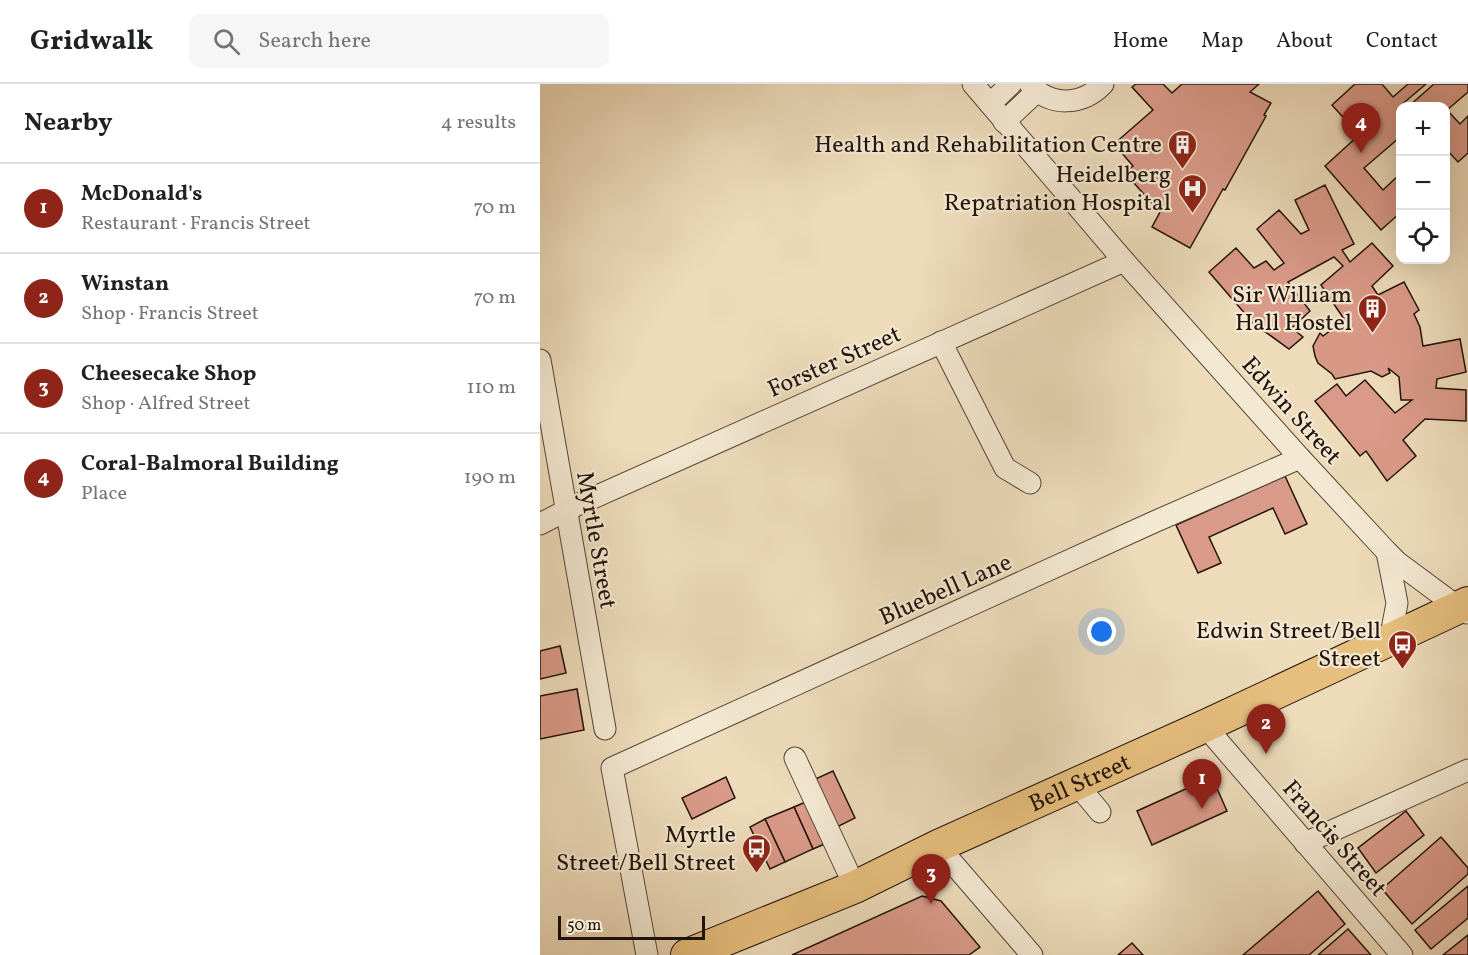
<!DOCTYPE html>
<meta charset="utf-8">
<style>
:root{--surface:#fff;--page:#f6f6f6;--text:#202124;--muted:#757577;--line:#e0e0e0;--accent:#8f2418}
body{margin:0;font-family:Vollkorn,serif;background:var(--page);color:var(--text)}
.controls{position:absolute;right:18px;top:18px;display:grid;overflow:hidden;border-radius:12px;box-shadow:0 6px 24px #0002}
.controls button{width:54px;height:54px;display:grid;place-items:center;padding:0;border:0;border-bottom:2px solid var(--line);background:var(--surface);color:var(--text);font:30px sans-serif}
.scale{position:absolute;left:18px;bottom:15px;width:147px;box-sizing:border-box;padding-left:6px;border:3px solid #22130b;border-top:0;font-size:16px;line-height:21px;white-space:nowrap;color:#22130b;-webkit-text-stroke:4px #f3e8d2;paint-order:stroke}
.you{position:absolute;left:562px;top:548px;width:21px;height:21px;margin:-15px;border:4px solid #fff;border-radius:50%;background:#1a73e8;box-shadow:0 0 0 9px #1a73e833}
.badge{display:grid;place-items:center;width:39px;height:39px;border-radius:50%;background:var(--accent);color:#fff;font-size:20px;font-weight:700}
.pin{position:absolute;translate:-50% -50px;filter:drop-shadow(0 2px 3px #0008)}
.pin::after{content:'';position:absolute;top:32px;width:21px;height:18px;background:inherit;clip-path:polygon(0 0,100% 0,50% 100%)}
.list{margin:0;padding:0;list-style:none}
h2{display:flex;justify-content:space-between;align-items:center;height:78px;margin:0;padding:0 24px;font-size:26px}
h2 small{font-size:20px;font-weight:400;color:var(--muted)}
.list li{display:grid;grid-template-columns:39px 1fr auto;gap:18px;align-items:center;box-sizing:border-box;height:90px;padding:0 24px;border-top:2px solid var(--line)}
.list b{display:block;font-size:22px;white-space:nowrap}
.list p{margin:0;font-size:20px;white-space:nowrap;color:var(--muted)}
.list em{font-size:20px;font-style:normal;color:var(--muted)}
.icon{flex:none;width:33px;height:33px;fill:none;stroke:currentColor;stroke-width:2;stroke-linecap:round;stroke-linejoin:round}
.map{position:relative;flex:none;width:928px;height:871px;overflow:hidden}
header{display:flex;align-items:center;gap:36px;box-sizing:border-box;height:84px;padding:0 30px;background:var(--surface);border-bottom:2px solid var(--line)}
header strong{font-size:28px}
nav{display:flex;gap:33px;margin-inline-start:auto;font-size:21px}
.search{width:420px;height:54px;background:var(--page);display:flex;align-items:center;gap:15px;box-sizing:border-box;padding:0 21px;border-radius:12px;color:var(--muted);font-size:22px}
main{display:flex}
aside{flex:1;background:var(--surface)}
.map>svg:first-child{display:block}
.building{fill:#da9a89;stroke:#22130b;stroke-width:1.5}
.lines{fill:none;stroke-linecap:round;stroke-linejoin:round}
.minor-casing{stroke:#554537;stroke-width:23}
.highway-casing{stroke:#22130b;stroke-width:34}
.minor{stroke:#f3e8d2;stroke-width:21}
.highway{stroke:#e6be7d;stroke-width:32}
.labels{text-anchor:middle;stroke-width:4.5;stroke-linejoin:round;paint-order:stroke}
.poi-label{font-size:24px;fill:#22130b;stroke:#f3e8d2;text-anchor:end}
.street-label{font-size:24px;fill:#22130b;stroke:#f3e8d2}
</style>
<header>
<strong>Gridwalk</strong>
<div class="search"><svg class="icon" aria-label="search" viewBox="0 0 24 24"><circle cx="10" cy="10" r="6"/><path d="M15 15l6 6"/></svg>Search here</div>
<nav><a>Home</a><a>Map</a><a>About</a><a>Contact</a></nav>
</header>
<main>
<aside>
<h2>Nearby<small>4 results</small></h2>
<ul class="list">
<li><span class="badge">1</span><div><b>McDonald's</b><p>Restaurant · Francis Street</p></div><em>70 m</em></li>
<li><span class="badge">2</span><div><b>Winstan</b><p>Shop · Francis Street</p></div><em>70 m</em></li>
<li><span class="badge">3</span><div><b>Cheesecake Shop</b><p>Shop · Alfred Street</p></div><em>110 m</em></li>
<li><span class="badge">4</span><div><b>Coral-Balmoral Building</b><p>Place</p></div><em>190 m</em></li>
</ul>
</aside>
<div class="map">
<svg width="928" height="871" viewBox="0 0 928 871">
<rect width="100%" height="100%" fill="#eddbba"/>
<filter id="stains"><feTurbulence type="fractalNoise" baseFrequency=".00333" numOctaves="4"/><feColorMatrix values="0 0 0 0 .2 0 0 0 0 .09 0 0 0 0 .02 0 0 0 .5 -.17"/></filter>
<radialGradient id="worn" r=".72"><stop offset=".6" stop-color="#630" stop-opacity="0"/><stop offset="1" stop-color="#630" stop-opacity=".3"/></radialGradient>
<g class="building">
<path d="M596,0H623L632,9L642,0H719L710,8L731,19L724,31L726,32L685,106L683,105L650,164L612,143L620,128L585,89L593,82L574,60L613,26L592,3Z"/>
<path d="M815,0H842L853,13L868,0H886L860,22V56L859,54L824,84L843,106L860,90V129L841,146L785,82L819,51L792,21Z"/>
<path d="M894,0H928V8L907,26L920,40L928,32V69L918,78L908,67L906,69V22H869Z"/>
<path d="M785,101L814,160L802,166L810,178L832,159L853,182L832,202L838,211L864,198L879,226L874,230L880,243L883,262L920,255L926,288L897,295L896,304L926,306V337L885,335L863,356L876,372L847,397L826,367L820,372L775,317L797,300L806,312L825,296L855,329L872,316H861L859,293L848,284L850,289L842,293L831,287L795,295L792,290L778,279L775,272L773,262L780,249L783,252L794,244H805L808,241L781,201L803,182L794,173L748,198L770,227L752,244L763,253L749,265L713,239L669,188L696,164L714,184L726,177L734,186L744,179L717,145L739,126L761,150L769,146L755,116Z"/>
<path d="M745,392L767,440L745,450L733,424L669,453L681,479L658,489L636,441Z"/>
<path d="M20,562L26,589L0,595V567Z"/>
<path d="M37,605L44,646L0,655V612Z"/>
<path d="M293,687L315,734L293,745L271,697Z"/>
<path d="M186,693L195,714L152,735L142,714Z"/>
<path d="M672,693L687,727L612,761L597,727Z"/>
<path d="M268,717L287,759L273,765L254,723Z"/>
<path d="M254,723L273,765L245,778L225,735Z"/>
<path d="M866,727L884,751L836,789L818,764Z"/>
<path d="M225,735L245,778L230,785L210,743Z"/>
<path d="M901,753L928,784V790L872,840L842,805Z"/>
<path d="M928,802V834L891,865L875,846Z"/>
<path d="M778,807L805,840L769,871H703Z"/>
<path d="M382,812L401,817L440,863L429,871H252Z"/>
<path d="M808,845L831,871H778Z"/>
<path d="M928,851V871H903Z"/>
<path d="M592,859L603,871H578Z"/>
</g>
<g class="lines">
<defs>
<g id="minor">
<path d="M433,0L584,177L760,374L847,468L857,478L926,529"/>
<path d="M490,0C510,23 542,22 563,0"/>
<path d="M450,20L471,0"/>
<path d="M464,38L497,7"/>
<path d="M401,258L465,384L490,399"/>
<path d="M0,276L65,645"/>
<path d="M0,440L37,421L584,177"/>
<path d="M839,560L852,546L857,519L847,468"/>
<path d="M665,642L862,871"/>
<path d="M255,674L315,803"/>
<path d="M536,699L560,728"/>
<path d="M765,759L928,686"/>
<path d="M398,762L492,871"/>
<path d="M107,871L72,684L614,438L760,374"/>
</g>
<g id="highway">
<path id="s1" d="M147,871L315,803L398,762L665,642L928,519"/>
</g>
</defs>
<use href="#minor" class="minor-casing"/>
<use href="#highway" class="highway-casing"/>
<use href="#minor" class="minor"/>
<use href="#highway" class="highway"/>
</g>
<defs>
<symbol id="building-pin" viewBox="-11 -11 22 30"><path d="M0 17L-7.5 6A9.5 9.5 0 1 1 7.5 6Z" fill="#8f2418" stroke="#f3e8d2"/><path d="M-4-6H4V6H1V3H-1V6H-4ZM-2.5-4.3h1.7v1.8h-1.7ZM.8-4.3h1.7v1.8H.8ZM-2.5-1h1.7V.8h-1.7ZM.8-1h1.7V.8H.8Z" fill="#fff"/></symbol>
<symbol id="hospital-pin" viewBox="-11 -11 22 30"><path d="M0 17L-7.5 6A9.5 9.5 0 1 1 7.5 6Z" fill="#8f2418" stroke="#f3e8d2"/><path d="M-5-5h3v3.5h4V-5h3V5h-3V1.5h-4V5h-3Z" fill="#fff"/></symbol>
<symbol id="bus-pin" viewBox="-11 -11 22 30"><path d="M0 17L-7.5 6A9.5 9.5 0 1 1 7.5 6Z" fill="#8f2418" stroke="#f3e8d2"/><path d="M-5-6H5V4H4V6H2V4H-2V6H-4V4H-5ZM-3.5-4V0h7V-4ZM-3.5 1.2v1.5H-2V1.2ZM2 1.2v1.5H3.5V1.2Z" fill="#fff"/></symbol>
</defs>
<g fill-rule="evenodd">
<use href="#building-pin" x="626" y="44" width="33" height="45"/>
<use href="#hospital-pin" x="636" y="88" width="33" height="45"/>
<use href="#building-pin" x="816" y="208" width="33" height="45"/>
<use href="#bus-pin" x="846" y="544" width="33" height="45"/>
<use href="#bus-pin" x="200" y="748" width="33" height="45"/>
</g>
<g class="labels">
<g class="poi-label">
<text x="622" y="68">Health and Rehabilitation Centre</text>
<text x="631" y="98">Heidelberg<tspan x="631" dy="28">Repatriation Hospital</tspan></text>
<text x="812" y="218">Sir William<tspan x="812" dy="28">Hall Hostel</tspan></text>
<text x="841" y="554">Edwin Street/Bell<tspan x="841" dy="28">Street</tspan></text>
<text x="196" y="758">Myrtle<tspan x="196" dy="28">Street/Bell Street</tspan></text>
</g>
<g class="street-label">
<text transform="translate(294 277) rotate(-24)" y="8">Forster Street</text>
<text transform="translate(752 326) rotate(48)" y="8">Edwin Street</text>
<text transform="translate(57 456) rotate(80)" y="8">Myrtle Street</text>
<text transform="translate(405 505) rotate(-24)" y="8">Bluebell Lane</text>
<text dy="8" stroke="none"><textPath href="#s1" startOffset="429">Bell Street</textPath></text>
<text transform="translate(795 754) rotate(49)" y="8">Francis Street</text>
</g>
</g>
<rect width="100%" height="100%" filter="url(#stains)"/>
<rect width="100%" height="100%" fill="url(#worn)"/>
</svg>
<div class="controls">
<button>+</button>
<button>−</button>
<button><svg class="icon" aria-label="locate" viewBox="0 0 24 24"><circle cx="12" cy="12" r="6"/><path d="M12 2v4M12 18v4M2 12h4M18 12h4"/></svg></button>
</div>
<div class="scale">50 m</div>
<div class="you"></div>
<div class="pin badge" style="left:662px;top:725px">1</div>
<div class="pin badge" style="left:726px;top:670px">2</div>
<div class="pin badge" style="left:391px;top:820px">3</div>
<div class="pin badge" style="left:821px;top:69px">4</div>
</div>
</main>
